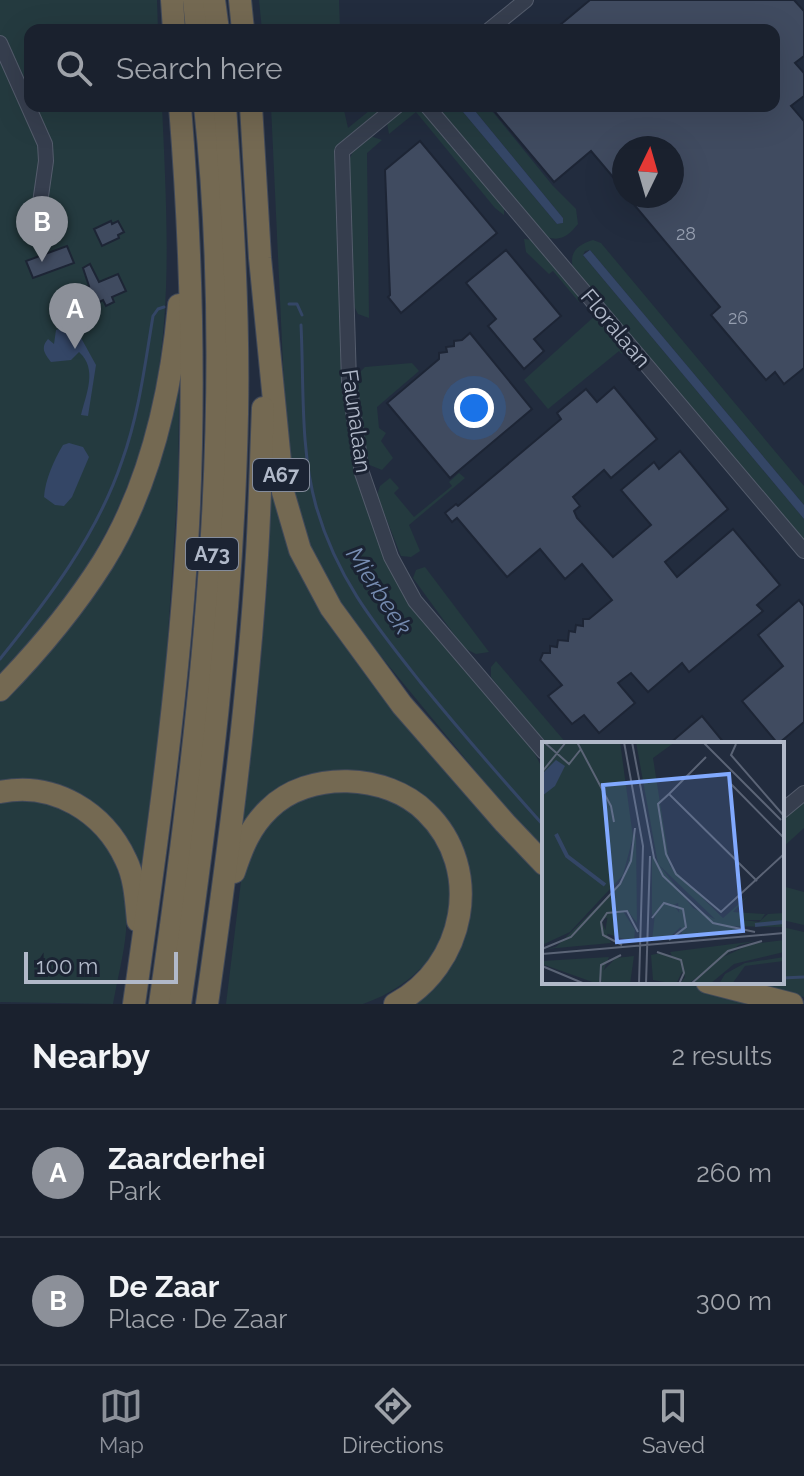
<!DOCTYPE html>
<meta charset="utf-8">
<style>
:root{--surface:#1a212e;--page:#232936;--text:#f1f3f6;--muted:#9fa3aa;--line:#383e4a;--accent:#8c9099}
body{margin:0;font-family:Raleway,sans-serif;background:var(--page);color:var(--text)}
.compass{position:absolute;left:612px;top:136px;width:72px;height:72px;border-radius:50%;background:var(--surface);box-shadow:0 8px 32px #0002;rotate:5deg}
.scale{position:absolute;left:24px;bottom:20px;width:154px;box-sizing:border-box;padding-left:8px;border:4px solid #b1b9c9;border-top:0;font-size:22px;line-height:28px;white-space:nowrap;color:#b1b9c9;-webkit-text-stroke:6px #1b2333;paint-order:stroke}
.you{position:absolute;left:474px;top:408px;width:28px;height:28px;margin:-20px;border:6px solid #fff;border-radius:50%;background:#1a73e8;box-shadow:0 0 0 12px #1a73e833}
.badge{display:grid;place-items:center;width:52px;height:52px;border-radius:50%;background:var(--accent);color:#fff;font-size:26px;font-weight:700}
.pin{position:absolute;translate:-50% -66px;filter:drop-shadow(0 2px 4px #0008)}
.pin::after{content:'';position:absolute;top:42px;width:28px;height:24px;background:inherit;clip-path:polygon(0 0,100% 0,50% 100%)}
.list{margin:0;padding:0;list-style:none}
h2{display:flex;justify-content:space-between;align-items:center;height:104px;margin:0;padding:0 32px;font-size:34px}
h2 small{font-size:26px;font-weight:400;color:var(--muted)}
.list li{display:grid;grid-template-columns:52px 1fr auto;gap:24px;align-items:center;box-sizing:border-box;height:128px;padding:0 32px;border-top:2px solid var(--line)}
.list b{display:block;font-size:30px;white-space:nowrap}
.list p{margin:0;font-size:26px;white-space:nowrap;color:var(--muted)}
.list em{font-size:26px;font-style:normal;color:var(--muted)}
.icon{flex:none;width:44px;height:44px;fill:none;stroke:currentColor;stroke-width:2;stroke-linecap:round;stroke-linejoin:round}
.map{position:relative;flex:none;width:804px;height:1004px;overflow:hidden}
.search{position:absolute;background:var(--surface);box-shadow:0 8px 32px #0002;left:24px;right:24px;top:24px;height:88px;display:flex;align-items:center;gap:20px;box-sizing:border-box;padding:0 28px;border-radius:16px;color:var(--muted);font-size:30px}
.sheet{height:360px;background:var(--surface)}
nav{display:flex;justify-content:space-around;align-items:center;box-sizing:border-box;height:112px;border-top:2px solid var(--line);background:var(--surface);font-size:22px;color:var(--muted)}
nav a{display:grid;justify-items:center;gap:4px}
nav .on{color:var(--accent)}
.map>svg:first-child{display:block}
.green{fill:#243a3f}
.water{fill:#344666}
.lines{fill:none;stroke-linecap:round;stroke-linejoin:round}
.stream{stroke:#344666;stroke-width:3}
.building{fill:#404b60;stroke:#1d2535;stroke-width:2}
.minor-casing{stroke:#545c6c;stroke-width:16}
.highway-casing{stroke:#414959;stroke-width:24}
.minor{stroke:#363e4e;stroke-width:14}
.highway{stroke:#746952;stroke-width:22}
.labels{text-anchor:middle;stroke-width:6;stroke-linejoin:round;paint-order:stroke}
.number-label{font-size:18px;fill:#959eaf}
.shield{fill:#1b2333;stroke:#848c9c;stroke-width:2}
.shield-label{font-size:20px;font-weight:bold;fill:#b1b9c9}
.street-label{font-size:22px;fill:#b1b9c9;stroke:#1b2333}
.water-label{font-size:24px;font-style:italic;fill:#778db2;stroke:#1b2333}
.inset-river{fill:none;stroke:#344666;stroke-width:4}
.inset-road{fill:none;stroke:#5b6476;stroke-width:2}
.view{fill:#81a9fe;fill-opacity:0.15;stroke:#81a9fe;stroke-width:4}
.inset-edge{fill:none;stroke:#b1b9c9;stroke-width:4}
</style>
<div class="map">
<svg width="804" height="1004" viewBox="0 0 804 1004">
<rect width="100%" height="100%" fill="#222c3e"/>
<g class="green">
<path d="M0,0H157L158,30H30V106H162C170,283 180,424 78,580C56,614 27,644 0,673Z"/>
<path d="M259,0H339L340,30H262Z"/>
<path d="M271,106H343L348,128L375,106H388L336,148L347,400L353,457L383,548L532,748L544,772V847L511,814L342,609L302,530L288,472Z"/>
<path d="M407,106H420L504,204V215L495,208L416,112L389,134L387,123Z"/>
<path d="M437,106H458L557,224L563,223V218L471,106H488L553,186L576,209L578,224C569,235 561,242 547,237Z"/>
<path d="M370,136L382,140L367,153L369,318L358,314L353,304L349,160L355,147Z"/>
<path d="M524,239L534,240L578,290L581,300L579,302L553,271L549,274L526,252Z"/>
<path d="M593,240L601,243L804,486V505L590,250L585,251L583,255L804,519V541L573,269C569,252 577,245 593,240Z"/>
<path d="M597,314L624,347L622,354L619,351L548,409L524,380Z"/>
<path d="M180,325L178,481L164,695L138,891L95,813L0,788V700L123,541Z"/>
<path d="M412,363L419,371L377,407L379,428L386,433L381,441L393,458L382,470L367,464L355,377L365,367Z"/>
<path d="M459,473L465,478L409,525L420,551L411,557L401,556L377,495L380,486L390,478L399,488L394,493L414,517L452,486L449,482Z"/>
<path d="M270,474L293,552L544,872V982H691L716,993L755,1004H403L463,926L432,805L316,780L238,848L257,706L267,587Z"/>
<path d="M425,567L489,652L476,654L464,648L413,578L416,570Z"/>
<path d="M496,661L567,744L544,745L491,677V667Z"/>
<path d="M325,791C341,792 364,788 380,794C389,797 415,812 422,819C428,824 431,833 435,840C477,910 435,979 363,1004H226L242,873L266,825L292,803Z"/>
<path d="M6,800C22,801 40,800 55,805C108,825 129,878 126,931C124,955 117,980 113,1004L0,1002V802Z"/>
<path d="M804,801V828L782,848V821Z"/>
<path d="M782,886L804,892V925L782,920Z"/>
<path d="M782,927L804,932V997L783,994L749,982H782Z"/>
</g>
<g class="water">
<path d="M458,106H471L563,218V223L557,224Z"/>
<path d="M590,250L804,505V519L583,255Z"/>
<path d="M67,326L75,327L96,365L88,416L81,415C86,394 98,369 79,352L71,360L51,362C45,354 40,348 48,339L54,344L56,330Z"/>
<path d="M69,443L83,447L89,457L72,497L64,506L55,505L44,497C45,480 54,460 63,445Z"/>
</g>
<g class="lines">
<g class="stream">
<path d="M289,304H297L302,315"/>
<path d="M301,325C304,384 300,449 316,506C337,579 375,625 421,683C461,732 502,779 544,826"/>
<path d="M0,659C49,598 97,535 122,461C139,414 145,364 153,316L158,309L164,307"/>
<path d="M782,978L804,977"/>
</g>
</g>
<g class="building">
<path d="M590,0H794L804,11V56L795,63L804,73V96L791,106L804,121V368L784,384L775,372L766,380L711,315L720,307L631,201L629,196H672V148H624V190L591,151L554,182L490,106H774V30H554Z"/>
<path d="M420,141L497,233L401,313L388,297L390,295L385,170Z"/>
<path d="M111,221L112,224L118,221L124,232L118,235L119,238L102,246L94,229Z"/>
<path d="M67,246L74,263L33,278L26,261Z"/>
<path d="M506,250L561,316L534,339L544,351L524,369L488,326L496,319L466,283Z"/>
<path d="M90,264L99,282L118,274L126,291L112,297L114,302L106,306L103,300L93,305L86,287L89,286L83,268Z"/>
<path d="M470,333L532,409L450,478L387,403L439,359V353L447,352L446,347L454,346V341L462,340Z"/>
<path d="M614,387L657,439L611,478L604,470L573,497L580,506L574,511L577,518L613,557L651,525L621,490L654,462L659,469L680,451L728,509L665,562L677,577L733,529L780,585L757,605L763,611L689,672L682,663L648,692L631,673L618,683L635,703L599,733L584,715L572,724L548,696L562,685L540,660L543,653H550V646L557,647L558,640L568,641L569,631L575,632L576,625L583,626V619H589L612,600L582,564L565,579L540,549L507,577L457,518L452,522L445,513L456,504L458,506L561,419L557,413L586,389L597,402Z"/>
<path d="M799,600L804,606V722L778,744L742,701L783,666L758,635Z"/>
<path d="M702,716L725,744H669Z"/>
</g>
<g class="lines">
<defs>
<g id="minor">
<path d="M489,30L526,0"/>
<path d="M0,43L45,144L46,161L40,203L47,238"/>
<path d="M397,106L342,151L349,382L362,473L391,557L415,601L544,752"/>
<path d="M427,106L804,551"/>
<path d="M782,811L804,793"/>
</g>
<g id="highway">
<path d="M172,0L174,30"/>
<path d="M194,0L197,30"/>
<path d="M214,0L218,30"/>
<path d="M240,0L243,30"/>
<path d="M251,106L260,258L283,492L300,550L331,608L402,705L505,823L544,864"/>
<path d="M0,690C38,651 74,608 103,562C150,486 171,392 179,305"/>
<path d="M0,792C54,781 104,812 126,860C135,878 136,901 138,921"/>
<path d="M234,872C242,848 250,827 269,809C308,770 387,773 426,812C485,869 465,967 395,1004"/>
<path d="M707,982L792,1004"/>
<path d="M134,1004C155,856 176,708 186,559C196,409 192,256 180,106"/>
<path d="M160,1004C203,707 237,406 205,106"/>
<path d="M180,1004C208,808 233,612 237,414C239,311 232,209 225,106"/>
<path d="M207,1004C228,855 248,705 257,555C260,506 261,457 263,408"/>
</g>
</defs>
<use href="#minor" class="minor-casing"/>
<use href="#highway" class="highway-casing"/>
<use href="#minor" class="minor"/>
<use href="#highway" class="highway"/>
</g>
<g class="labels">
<g class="number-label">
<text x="686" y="240">28</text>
<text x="738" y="324">26</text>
</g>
<g class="shield">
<rect x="253" y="459" width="56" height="32" rx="6"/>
<rect x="186" y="538" width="52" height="32" rx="6"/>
</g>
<g class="shield-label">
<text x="281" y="482">A67</text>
<text x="212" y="561">A73</text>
</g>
<g class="street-label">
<text transform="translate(616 328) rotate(50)" y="8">Floralaan</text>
<text transform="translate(357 421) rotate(82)" y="8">Faunalaan</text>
</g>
<g class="water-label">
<text transform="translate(379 591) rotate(57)" y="8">Mierbeek</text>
</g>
</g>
<g transform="translate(542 742)">
<rect width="242" height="242" fill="#222c3e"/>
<path d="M0,0H78L91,95L81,133L28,190L0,203ZM94,0H133L111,16L128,124L181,176L207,153L191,170L223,172L219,178H202L217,180L226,172L242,171V185L180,184L116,122ZM94,92L95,181L85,168L59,178L69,201L4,207L14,205L81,139ZM110,114L151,166L200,191L134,197L140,193L136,161L110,173ZM131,162L144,180L126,197L110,199L113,171ZM81,169L93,188L92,200L63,191L66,172ZM242,198V210L192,222L168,242H150L179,216L209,202ZM214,199L197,203L146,242H138L143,235L128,210ZM119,211L132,214L141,228L134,242L111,238L109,213ZM92,214L88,242H60L58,232L74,216ZM67,215L56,242L0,222V219ZM242,215V219L203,224L190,242H177L183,232L203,221Z" fill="#243a3f"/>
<path d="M14,18L23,24L13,44L0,54V32Z" fill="#344666"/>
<path class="inset-river" d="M14,92L25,114L63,143M213,183L242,180"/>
<path class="inset-road" d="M2,0L27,22L39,7M35,0L69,64L72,80M82,0L101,104L97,242M90,0L112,116L121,134L171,181L213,190M161,0L239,78M194,2L189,13L242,74M164,15L127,52L215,139M0,30L24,0M189,42L242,96M127,52L116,62L124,112L134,132L179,170L242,112M110,176L122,161L141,167L144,185L127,198M80,203L61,193L59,180L65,171L85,169L96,190M0,207L29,195L78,142L89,119L93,86M115,210L139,218L142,231L137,242M0,212L242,191M0,224L43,242M58,242L59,223L79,213M104,242L108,114M149,242L186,209L220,199"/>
<path class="view" d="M187,32L201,189L75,200L61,43Z"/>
<rect width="242" height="242" class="inset-edge"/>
</g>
</svg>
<svg class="compass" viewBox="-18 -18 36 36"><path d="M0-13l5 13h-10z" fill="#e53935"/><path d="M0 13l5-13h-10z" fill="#9fa3aa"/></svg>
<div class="scale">100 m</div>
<div class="you"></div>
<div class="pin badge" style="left:75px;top:349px">A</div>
<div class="pin badge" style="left:42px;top:262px">B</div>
<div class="search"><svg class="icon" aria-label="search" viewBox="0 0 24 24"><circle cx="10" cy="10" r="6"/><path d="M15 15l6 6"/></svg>Search here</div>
</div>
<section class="sheet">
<h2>Nearby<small>2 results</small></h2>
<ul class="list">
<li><span class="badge">A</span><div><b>Zaarderhei</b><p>Park</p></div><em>260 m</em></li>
<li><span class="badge">B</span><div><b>De Zaar</b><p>Place · De Zaar</p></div><em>300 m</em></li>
</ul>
</section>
<nav>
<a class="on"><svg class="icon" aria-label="map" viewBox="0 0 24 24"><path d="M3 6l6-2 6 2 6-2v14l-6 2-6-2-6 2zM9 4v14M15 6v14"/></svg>Map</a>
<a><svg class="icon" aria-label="directions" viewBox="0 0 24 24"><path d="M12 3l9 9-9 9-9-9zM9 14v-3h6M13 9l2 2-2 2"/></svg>Directions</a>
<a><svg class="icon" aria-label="saved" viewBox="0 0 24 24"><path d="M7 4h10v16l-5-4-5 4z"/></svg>Saved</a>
</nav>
